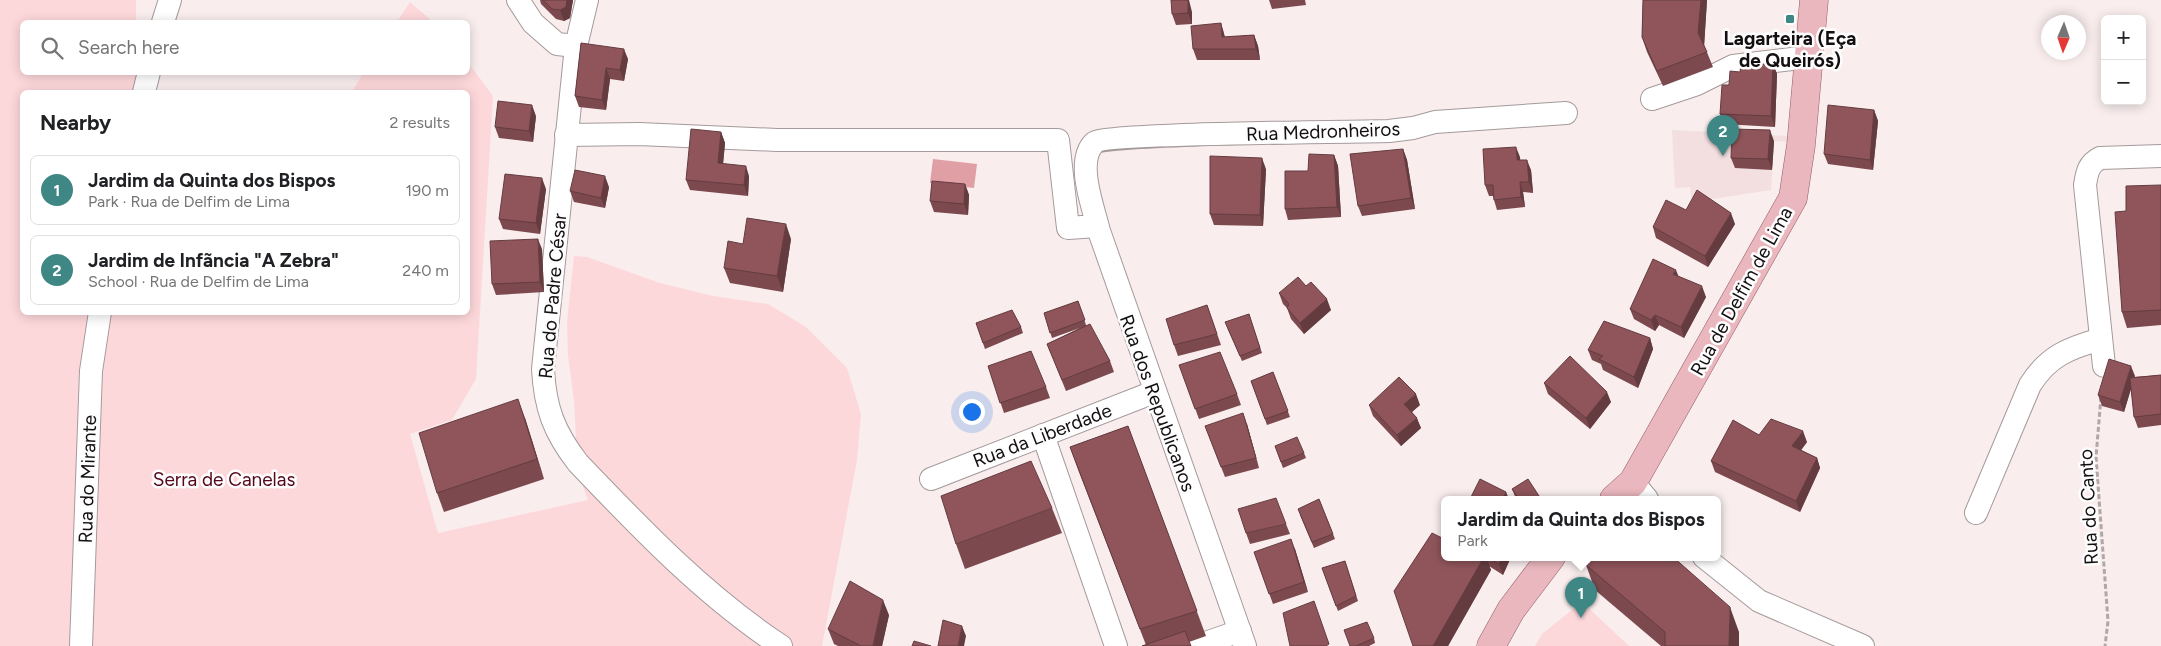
<!DOCTYPE html>
<meta charset="utf-8">
<style>
:root{--surface:#fff;--page:#f2f2f2;--text:#202124;--muted:#757577;--line:#e0e0e0;--accent:#3f8784}
body{margin:0;font-family:Figtree,sans-serif;background:var(--page);color:var(--text)}
.controls{position:absolute;right:15px;top:15px;display:grid;overflow:hidden;border-radius:8px;box-shadow:0 2px 12px #0003}
.controls button{width:45px;height:45px;display:grid;place-items:center;padding:0;border:0;border-bottom:1px solid var(--line);background:var(--surface);color:var(--text);font:25px sans-serif}
.compass{position:absolute;left:2041px;top:15px;width:45px;height:45px;border-radius:50%;background:var(--surface);box-shadow:0 2px 12px #0003;rotate:182deg}
.you{position:absolute;left:971px;top:411px;width:18px;height:18px;margin:-12px;border:4px solid #fff;border-radius:50%;background:#1a73e8;box-shadow:0 0 0 8px #1a73e833}
.badge{display:grid;place-items:center;width:32px;height:32px;border-radius:50%;background:var(--accent);color:#fff;font-size:16px;font-weight:700}
.pin{position:absolute;translate:-50% -41px;filter:drop-shadow(0 1px 2px #0008)}
.pin::after{content:'';position:absolute;top:26px;width:18px;height:15px;background:inherit;clip-path:polygon(0 0,100% 0,50% 100%)}
.popup{position:absolute;left:1441px;top:496px;width:280px;height:65px;box-sizing:border-box;display:grid;place-content:center;border-radius:8px;background:var(--surface);filter:drop-shadow(0 1px 4px #0005);font-size:16px;white-space:nowrap;color:var(--muted)}
.popup b{font-size:19px;color:var(--text)}
.popup::after{content:'';position:absolute;left:50%;top:100%;margin-left:-10px;border:10px solid transparent;border-top-color:var(--surface)}
.list{margin:0;padding:0;list-style:none}
h2{display:flex;justify-content:space-between;align-items:center;height:65px;margin:0;padding:0 20px;font-size:21px}
h2 small{font-size:16px;font-weight:400;color:var(--muted)}
.list li{display:grid;grid-template-columns:32px 1fr auto;gap:15px;align-items:center;box-sizing:border-box;height:70px;margin:0 10px 10px;padding:0 10px;border:1px solid var(--line);border-radius:8px}
.list b{display:block;font-size:19px;white-space:nowrap}
.list p{margin:0;font-size:16px;white-space:nowrap;color:var(--muted)}
.list em{font-size:16px;font-style:normal;color:var(--muted)}
.icon{flex:none;width:28px;height:28px;fill:none;stroke:currentColor;stroke-width:2;stroke-linecap:round;stroke-linejoin:round}
.map{position:relative;flex:none;width:2161px;height:646px;overflow:hidden}
.search{position:absolute;background:var(--surface);box-shadow:0 2px 12px #0003;left:20px;top:20px;width:450px;height:55px;display:flex;align-items:center;gap:12px;box-sizing:border-box;padding:0 18px;border-radius:8px;color:var(--muted);font-size:19px}
.panel{position:absolute;background:var(--surface);box-shadow:0 2px 12px #0003;left:20px;top:90px;width:450px;height:225px;border-radius:8px}
.map>svg:first-child{display:block}
.built{fill:#f3dee0}
.green{fill:#fdd8db}
.water{fill:#e09fa5}
.lines{fill:none;stroke-linecap:round;stroke-linejoin:round}
.minor-casing{stroke:#a59a9b;stroke-width:24}
.major-casing{stroke:#955d64;stroke-width:29}
.path{stroke:#b1a7a8;stroke-width:3;stroke-dasharray:5 2.5;stroke-linecap:butt}
.minor{stroke:#fff;stroke-width:22}
.major{stroke:#e9b7bd;stroke-width:28}
.wall{fill:#7b494e}
.shaded-wall{fill:#643c40}
.building{fill:#8f555b;stroke:#643c40}
.poi-dot{fill:#3f8784;stroke:#fdfdfd;stroke-width:2}
.labels{text-anchor:middle;stroke-width:5;stroke-linejoin:round;paint-order:stroke}
.poi-label{font-size:19px;font-weight:bold;fill:#130f10;stroke:#fdfdfd}
.street-label{font-size:19px;fill:#130f10;stroke:#fdfdfd}
.park-label{font-size:19px;fill:#55071c;stroke:#fdfdfd}
</style>
<div class="map">
<svg width="2161" height="646" viewBox="0 0 2161 646">
<rect width="100%" height="100%" fill="#f9edee"/>
<path class="built" d="M1672,130L1787,136V142L1774,141L1771,190L1692,202L1690,187L1675,188Z"/>
<g class="green">
<path d="M0,0H136V22H22V72L138,73L139,92H22V312H468V92H352L363,73L468,72V62L470,65L493,96L476,379L452,420L410,434L438,533L588,500L578,474L574,401L568,355L567,322L574,256L587,257L660,283L713,296L768,304L806,327L847,368L861,414L857,460L822,646H0Z"/>
<path d="M410,2L433,22H434H397Z"/>
<path d="M1582,602L1629,646H1535L1542,634Z"/>
</g>
<path class="water" d="M933,159L977,164L974,188L930,183Z"/>
<g class="lines">
<defs>
<g id="minor">
<path d="M518,0L533,23L557,44L576,46"/>
<path d="M587,0L576,46L543,369C545,408 554,432 578,463C641,529 705,596 781,646"/>
<path d="M163,22L170,0"/>
<path d="M144,92L149,72"/>
<path d="M1652,99L1697,84L1733,66L1809,57"/>
<path d="M566,135L639,134L777,140H1058L1068,228L1097,226"/>
<path d="M2104,366L2085,185C2087,173 2088,164 2100,158L2161,156"/>
<path d="M1043,435L1116,646"/>
<path d="M931,479L1154,392"/>
<path d="M1633,482L1647,499"/>
<path d="M1976,513L2030,385C2048,356 2069,348 2101,339"/>
<path d="M1704,557L1759,601L1863,646"/>
<path d="M81,646L91,371L100,312"/>
<path d="M1197,646L1240,631"/>
<path d="M1245,646L1099,231C1094,209 1075,162 1094,143C1105,133 1355,132 1389,131L1413,128L1435,122L1566,113"/>
</g>
<g id="major">
<path d="M1614,499L1633,482L1793,198L1801,145L1814,0"/>
<path d="M1491,646L1511,610L1551,557"/>
</g>
</defs>
<use href="#minor" class="minor-casing"/>
<use href="#major" class="major-casing"/>
<path class="path" d="M2101,397L2096,457L2108,621L2105,646"/>
<use href="#minor" class="minor"/>
<use href="#major" class="major"/>
</g>
<g class="wall">
<path d="M540,0H573L570,18L564,21L556,19L541,4Z"/>
<path d="M1269,0H1305L1306,5L1272,9Z"/>
<path d="M1643,0H1707L1704,45L1713,67L1663,86L1647,52L1642,37Z"/>
<path d="M1192,12V24L1176,25L1172,14Z"/>
<path d="M1221,23L1225,37L1254,35L1258,46L1260,60H1197L1193,49Z"/>
<path d="M581,43L628,59L624,81L610,79L606,110L579,107L575,96Z"/>
<path d="M1773,64L1777,74L1775,127L1724,124L1720,114L1729,85Z"/>
<path d="M1874,110L1878,121L1873,170L1828,164L1824,154Z"/>
<path d="M536,116L533,142L499,138L495,127Z"/>
<path d="M721,132L725,143L723,164L749,176L748,196L690,190L686,180Z"/>
<path d="M1774,141L1772,170L1735,168L1731,158Z"/>
<path d="M1403,149L1407,160L1415,209L1362,216L1358,206Z"/>
<path d="M1334,155L1338,166L1341,217L1288,220L1285,209L1308,171Z"/>
<path d="M1520,157V160L1531,170L1533,193L1523,192L1525,207L1497,210L1494,200L1493,196H1489L1485,185Z"/>
<path d="M1266,169L1263,226L1214,225L1210,214Z"/>
<path d="M965,184L969,195L968,215L934,212L930,201Z"/>
<path d="M2161,185V325L2127,328L2122,312Z"/>
<path d="M609,187L605,208L574,202L570,191Z"/>
<path d="M546,189L540,234L503,229L499,219Z"/>
<path d="M1686,210L1735,224L1708,267L1656,238L1653,227Z"/>
<path d="M791,239L783,292L730,283L724,268L743,244Z"/>
<path d="M542,249L544,292L496,295L492,284Z"/>
<path d="M1678,276L1706,297L1684,338L1659,325L1655,331L1634,319L1630,309Z"/>
<path d="M1306,286L1331,310L1304,334L1291,319L1287,308L1283,304L1279,293Z"/>
<path d="M1078,301L1086,325L1110,361L1114,372L1066,391L1047,344L1080,328L1052,338L1044,313Z"/>
<path d="M1207,305L1221,345L1178,356L1174,345Z"/>
<path d="M1249,314L1262,353L1242,361L1227,327Z"/>
<path d="M976,323L1021,327L1023,333L985,349Z"/>
<path d="M1650,338L1653,349L1638,388L1603,370L1601,364L1592,360L1588,350Z"/>
<path d="M1179,365L1237,394L1241,405L1199,419Z"/>
<path d="M988,366L1046,387L1050,398L1004,413Z"/>
<path d="M1273,372L1290,417L1267,425L1251,381Z"/>
<path d="M2161,375V425L2138,428L2134,417L2131,388L2124,412L2102,406L2098,395L2135,376L2134,377Z"/>
<path d="M1544,383L1611,402L1590,429L1548,394Z"/>
<path d="M1369,405H1420L1412,412L1421,428L1401,446L1373,416Z"/>
<path d="M525,418L544,479L444,512L437,493Z"/>
<path d="M1247,424L1259,468L1225,477L1205,426Z"/>
<path d="M1128,426L1206,636L1189,642L1146,645L1079,472L1070,447Z"/>
<path d="M1759,435L1807,442L1801,450L1817,458L1820,468L1800,512L1715,472L1711,461Z"/>
<path d="M1275,446L1304,453L1306,458L1283,468Z"/>
<path d="M1512,489L1541,499H1516Z"/>
<path d="M1319,499L1335,539L1314,548L1300,515Z"/>
<path d="M1052,508L1062,533L965,569L956,544Z"/>
<path d="M1286,524L1290,534L1250,544L1246,533Z"/>
<path d="M1442,538L1445,557H1511L1503,575L1489,566L1491,570L1448,646H1413Z"/>
<path d="M1295,549L1308,592L1273,604L1254,552Z"/>
<path d="M1345,561L1358,601L1338,611L1322,568Z"/>
<path d="M1586,565L1739,632V646H1661L1595,590Z"/>
<path d="M889,615L882,646H838L834,644L828,629Z"/>
<path d="M1374,638L1375,643L1369,646H1350Z"/>
</g>
<g class="shaded-wall">
<path d="M567,0H573L570,18L564,21L560,10Z"/>
<path d="M1188,0H1189L1192,12V24L1188,13Z"/>
<path d="M1701,0H1707L1704,48L1698,33Z"/>
<path d="M1221,23L1224,34L1226,48L1222,37Z"/>
<path d="M1254,35L1258,46L1260,60L1256,49Z"/>
<path d="M624,49L628,59L624,81L620,70Z"/>
<path d="M1773,64L1777,74L1775,127L1771,116Z"/>
<path d="M606,68L610,79L606,110L602,100Z"/>
<path d="M532,105L536,116L533,142L529,131Z"/>
<path d="M1874,110L1878,121L1873,170L1870,160Z"/>
<path d="M1770,130L1774,141L1772,170L1768,159Z"/>
<path d="M721,132L725,143L722,174L718,163Z"/>
<path d="M1516,147L1520,157L1521,170L1517,160Z"/>
<path d="M1403,149L1407,160L1415,209L1411,198Z"/>
<path d="M1334,155L1338,166L1341,217L1337,207Z"/>
<path d="M1262,158L1266,169L1263,226L1260,215Z"/>
<path d="M1527,160L1531,170L1533,193L1529,182Z"/>
<path d="M746,166L749,176L748,196L744,185Z"/>
<path d="M605,176L609,187L605,208L601,198Z"/>
<path d="M542,178L546,189L540,234L536,223Z"/>
<path d="M1520,182L1523,192L1525,207L1521,197Z"/>
<path d="M965,184L969,195L968,215L964,204Z"/>
<path d="M1731,213L1735,224L1708,267L1705,256Z"/>
<path d="M786,224L791,239L783,292L777,276Z"/>
<path d="M538,239L542,249L544,292L540,282Z"/>
<path d="M1676,270L1680,280L1673,274Z"/>
<path d="M1702,286L1706,297L1684,338L1681,327Z"/>
<path d="M1327,299L1331,310L1304,334L1300,323Z"/>
<path d="M1655,315L1659,325L1655,331L1651,320Z"/>
<path d="M1650,338L1653,349L1638,388L1634,377Z"/>
<path d="M2131,366L2135,376L2124,412L2120,402Z"/>
<path d="M1607,392L1611,402L1590,429L1586,418Z"/>
<path d="M1416,394L1420,405L1408,415L1404,404Z"/>
<path d="M518,399L525,418L544,479L537,459Z"/>
<path d="M1243,413L1247,424L1259,468L1256,458Z"/>
<path d="M1417,418L1421,428L1401,446L1397,435Z"/>
<path d="M1803,431L1807,442L1796,457L1792,446Z"/>
<path d="M1817,458L1820,468L1800,512L1796,501Z"/>
<path d="M1506,492L1509,499H1503Z"/>
<path d="M1291,539L1295,549L1308,592L1304,582Z"/>
<path d="M1484,557H1486L1491,570L1448,646H1433Z"/>
<path d="M1503,557H1511L1503,575L1499,564Z"/>
<path d="M883,600L889,615L882,646H873Z"/>
<path d="M1730,607L1739,632V646H1729Z"/>
<path d="M962,626L966,636L964,646H958Z"/>
</g>
<g class="building">
<path d="M543,0H567L566,7L560,10L552,9Z"/>
<path d="M1171,0H1188V13L1172,14Z"/>
<path d="M1643,0H1701L1698,33L1707,52L1657,71L1642,37Z"/>
<path d="M1221,23L1222,37L1254,35L1256,49H1193L1191,26Z"/>
<path d="M581,43L624,49L620,70L606,68L602,100L575,96Z"/>
<path d="M1741,64H1773L1771,116L1720,114L1722,85H1729L1730,71L1740,72Z"/>
<path d="M498,101L532,105L529,131L495,127Z"/>
<path d="M1828,105L1874,110L1870,160L1824,154Z"/>
<path d="M691,129L721,132L718,163L746,166L744,185L686,180Z"/>
<path d="M1732,129L1770,130L1768,159L1731,158Z"/>
<path d="M1516,147L1517,160H1527L1529,182H1520L1521,197L1494,200L1493,185H1485L1483,149Z"/>
<path d="M1403,149L1411,198L1358,206L1350,154Z"/>
<path d="M1309,154L1334,155L1337,207L1285,209V171H1308Z"/>
<path d="M1210,156L1262,158L1260,215L1210,214Z"/>
<path d="M575,170L605,176L601,198L570,191Z"/>
<path d="M505,174L542,178L536,223L499,219Z"/>
<path d="M932,181L965,184L964,204L930,201Z"/>
<path d="M2161,185V310L2122,312L2115,212L2126,211V186Z"/>
<path d="M1697,190L1731,213L1705,256L1653,227L1666,200L1686,210Z"/>
<path d="M747,218L786,224L777,276L724,268L728,241L743,244Z"/>
<path d="M538,239L540,282L492,284L490,241Z"/>
<path d="M1653,259L1676,270L1673,274L1702,286L1681,327L1655,315L1651,320L1630,309Z"/>
<path d="M1298,277L1306,286L1311,282L1327,299L1300,323L1287,308L1289,304L1279,293Z"/>
<path d="M1078,301L1085,320L1050,333L1044,313Z"/>
<path d="M1207,305L1217,334L1174,345L1166,319Z"/>
<path d="M1012,310L1021,327L983,343L976,323Z"/>
<path d="M1249,314L1260,348L1240,356L1225,322Z"/>
<path d="M1604,321L1650,338L1634,377L1599,359L1603,356L1588,350Z"/>
<path d="M1090,324L1110,361L1062,380L1047,344Z"/>
<path d="M1031,351L1046,387L1000,403L988,366Z"/>
<path d="M1220,352L1237,394L1195,409L1179,365Z"/>
<path d="M1570,356L1607,392L1586,418L1544,383Z"/>
<path d="M2109,359L2131,366L2120,402L2098,395Z"/>
<path d="M1273,372L1288,411L1265,419L1251,381Z"/>
<path d="M2161,375V414L2134,417L2130,378Z"/>
<path d="M1399,377L1416,394L1404,404L1417,418L1397,435L1369,405Z"/>
<path d="M518,399L537,459L437,493L419,433Z"/>
<path d="M1243,413L1256,458L1221,467L1205,426Z"/>
<path d="M1771,419L1803,431L1792,446L1817,458L1796,501L1711,461L1733,420L1759,435Z"/>
<path d="M1128,426L1197,611L1140,629L1070,447Z"/>
<path d="M1297,437L1304,453L1281,462L1275,446Z"/>
<path d="M1031,461L1052,508L956,544L941,496Z"/>
<path d="M1480,479L1506,492L1503,499H1470Z"/>
<path d="M1528,479L1541,499H1519L1512,489Z"/>
<path d="M1276,498L1286,524L1246,533L1238,509Z"/>
<path d="M1319,499L1333,534L1312,542L1298,509Z"/>
<path d="M1432,533L1442,538L1445,535V557H1484L1433,646H1413L1394,591Z"/>
<path d="M1291,539L1304,582L1269,594L1254,552Z"/>
<path d="M1487,557H1503L1499,564Z"/>
<path d="M1593,557H1673L1730,607L1729,646H1665V632L1586,565Z"/>
<path d="M1345,561L1356,596L1336,606L1322,568Z"/>
<path d="M850,581L883,600L873,646H861L828,629Z"/>
<path d="M1314,601L1329,644L1326,646H1290L1283,613Z"/>
<path d="M943,620L962,626L958,646H938Z"/>
<path d="M1367,622L1374,638L1356,646H1350L1344,630Z"/>
<path d="M1185,631L1191,646H1142Z"/>
<path d="M914,641L931,646H912Z"/>
</g>
<rect class="poi-dot" x="1785" y="14" width="10" height="10" rx="2.5"/>
<g class="labels">
<g class="poi-label">
<text x="1790" y="45">Lagarteira (Eça<tspan x="1790" dy="22">de Queirós)</tspan></text>
</g>
<g class="street-label">
<text transform="translate(1323 131) rotate(-2)" y="7">Rua Medronheiros</text>
<text transform="translate(1741 291) rotate(-61)" y="7">Rua de Delfim de Lima</text>
<text transform="translate(552 296) rotate(-85)" y="7">Rua do Padre César</text>
<text transform="translate(1158 403) rotate(70)" y="7">Rua dos Republicanos</text>
<text transform="translate(1042 435) rotate(-21)" y="7">Rua da Liberdade</text>
<text transform="translate(87 479) rotate(-88)" y="7">Rua do Mirante</text>
<text transform="translate(2088 507) rotate(-93)" y="7">Rua do Canto</text>
</g>
<g class="park-label">
<text x="224" y="486">Serra de Canelas</text>
</g>
</g>
</svg>
<div class="controls">
<button>+</button>
<button>−</button>
</div>
<svg class="compass" viewBox="-18 -18 36 36"><path d="M0-13l5 13h-10z" fill="#e53935"/><path d="M0 13l5-13h-10z" fill="#757577"/></svg>
<div class="you"></div>
<div class="pin badge" style="left:1581px;top:618px">1</div>
<div class="popup"><b>Jardim da Quinta dos Bispos</b>Park</div>
<div class="pin badge" style="left:1723px;top:156px">2</div>
<div class="search"><svg class="icon" aria-label="search" viewBox="0 0 24 24"><circle cx="10" cy="10" r="6"/><path d="M15 15l6 6"/></svg>Search here</div>
<section class="panel">
<h2>Nearby<small>2 results</small></h2>
<ul class="list">
<li><span class="badge">1</span><div><b>Jardim da Quinta dos Bispos</b><p>Park · Rua de Delfim de Lima</p></div><em>190 m</em></li>
<li><span class="badge">2</span><div><b>Jardim de Infãncia &quot;A Zebra&quot;</b><p>School · Rua de Delfim de Lima</p></div><em>240 m</em></li>
</ul>
</section>
</div>
